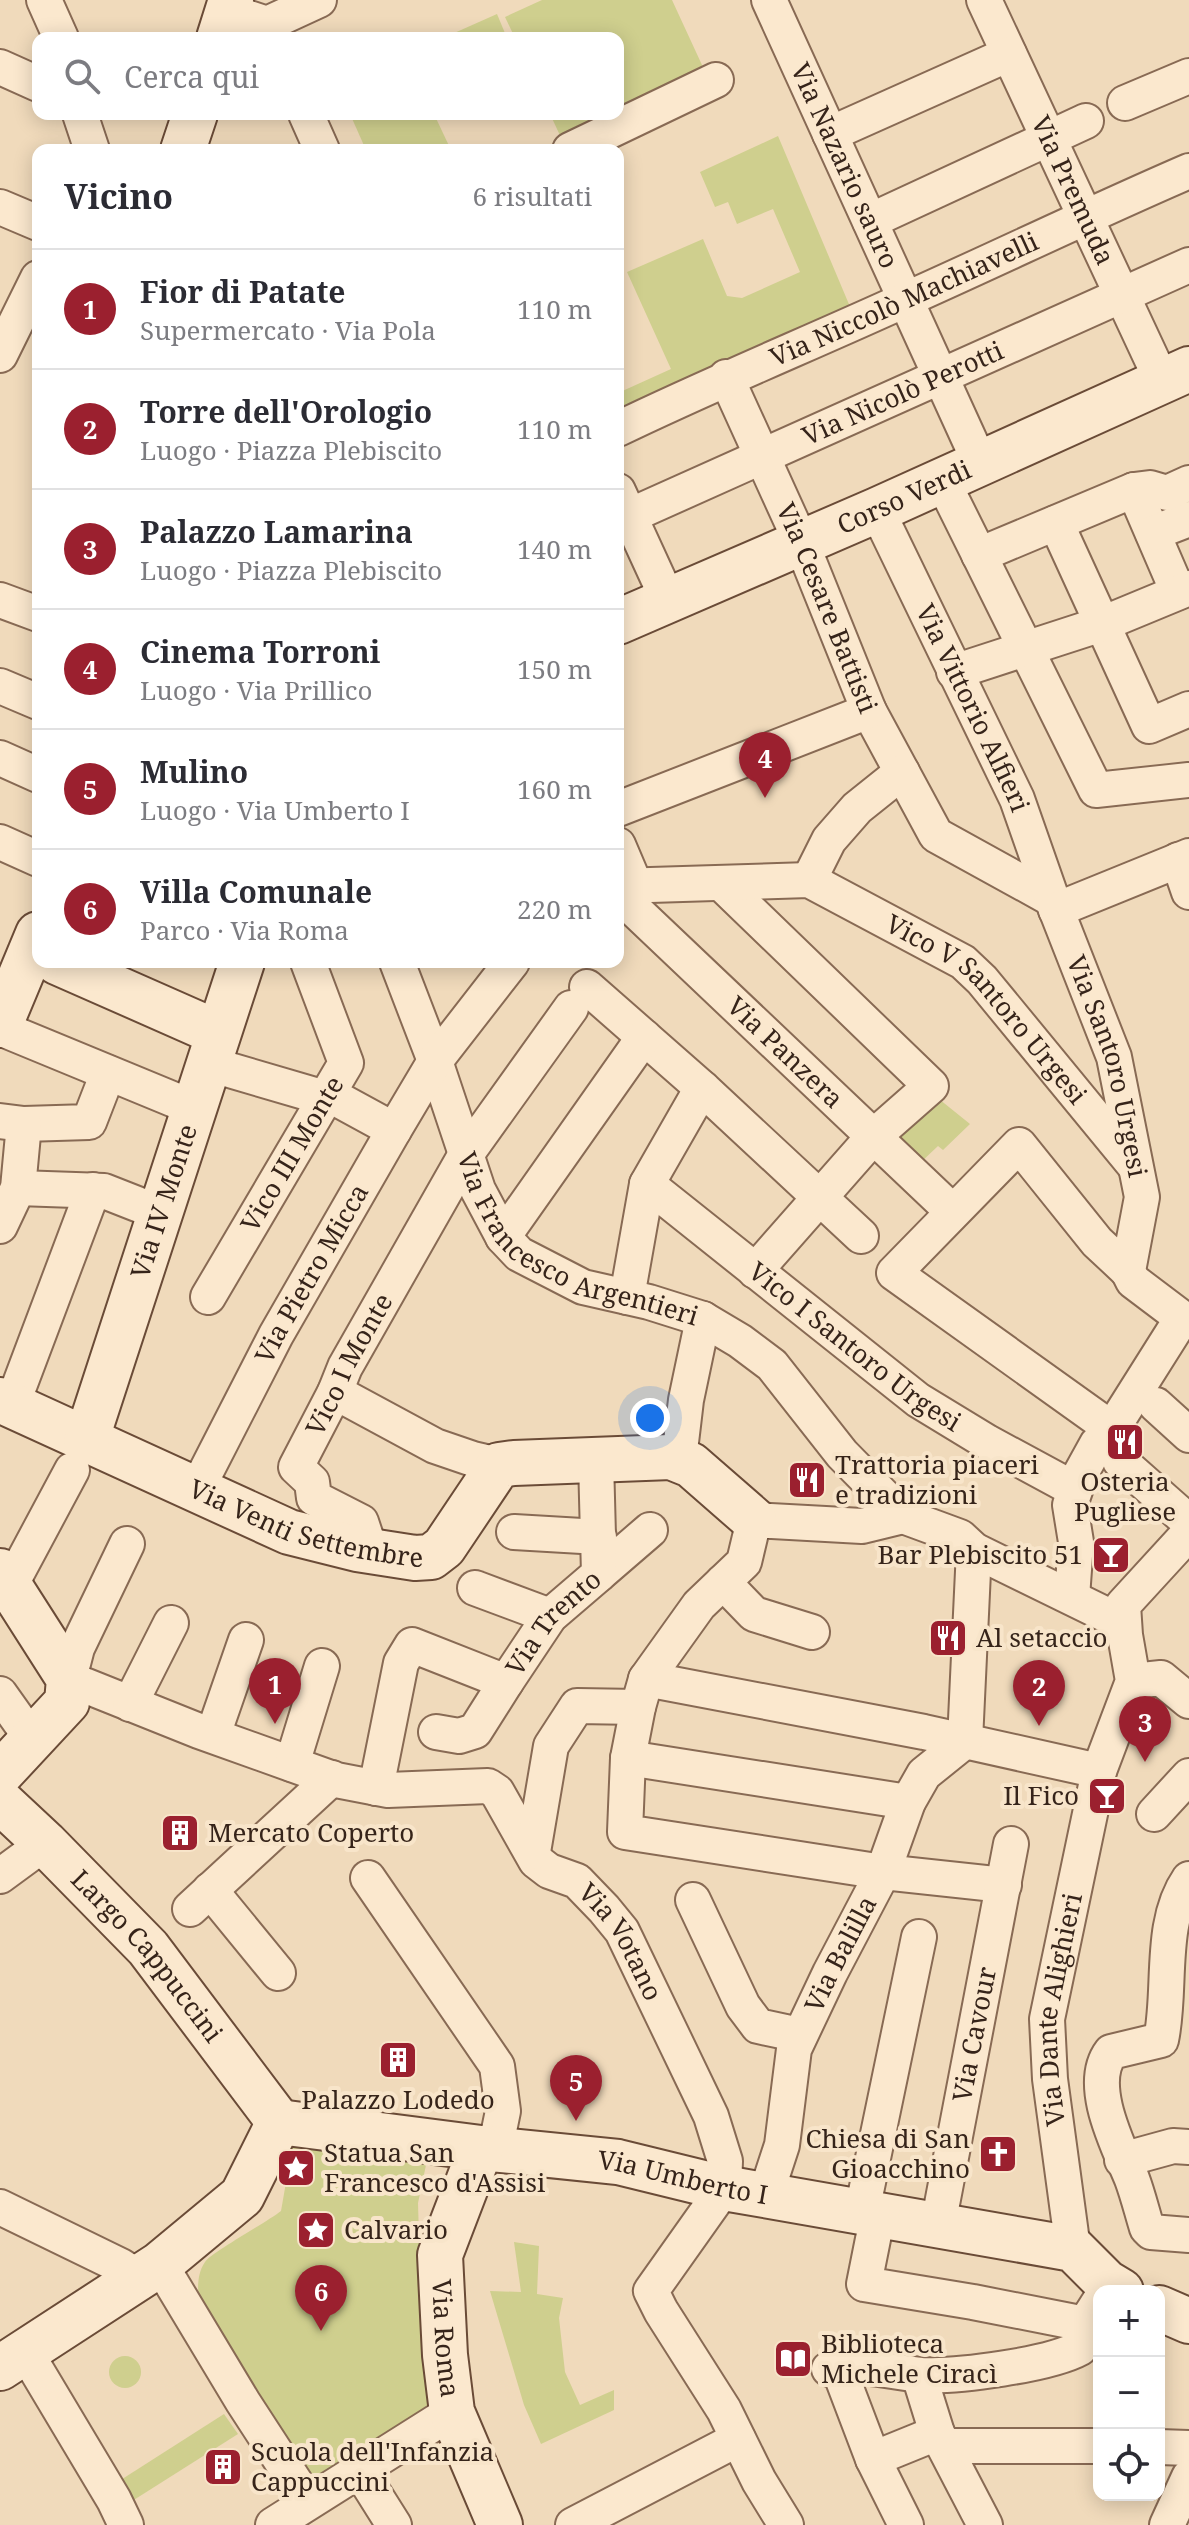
<!DOCTYPE html>
<html lang="it">
<meta charset="utf-8">
<style>
:root{--surface:#fff;--page:#f7f7f7;--text:#2b2b33;--muted:#7c7c81;--line:#e1e1e2;--accent:#9b202f}
body{margin:0;font-family:"Noto Serif",serif;background:var(--page);color:var(--text)}
.controls{position:absolute;right:24px;bottom:24px;display:grid;overflow:hidden;border-radius:16px;box-shadow:0 4px 20px #0003}
.controls button{width:72px;height:72px;display:grid;place-items:center;padding:0;border:0;border-bottom:2px solid var(--line);background:var(--surface);color:var(--text);font:40px sans-serif}
.you{position:absolute;left:650px;top:1418px;width:28px;height:28px;margin:-20px;border:6px solid #fff;border-radius:50%;background:#1a73e8;box-shadow:0 0 0 12px #1a73e833}
.badge{display:grid;place-items:center;width:52px;height:52px;border-radius:50%;background:var(--accent);color:#fff;font-size:26px;font-weight:700}
.pin{position:absolute;translate:-50% -66px;filter:drop-shadow(0 2px 4px #0008)}
.pin::after{content:'';position:absolute;top:42px;width:28px;height:24px;background:inherit;clip-path:polygon(0 0,100% 0,50% 100%)}
.list{margin:0;padding:0;list-style:none}
h2{display:flex;justify-content:space-between;align-items:center;height:104px;margin:0;padding:0 32px;font-size:34px}
h2 small{font-size:26px;font-weight:400;color:var(--muted)}
.list li{display:grid;grid-template-columns:52px 1fr auto;gap:24px;align-items:center;box-sizing:border-box;height:120px;padding:0 32px;border-top:2px solid var(--line)}
.list b{display:block;font-size:30px;white-space:nowrap}
.list p{margin:0;font-size:26px;white-space:nowrap;color:var(--muted)}
.list em{font-size:26px;font-style:normal;color:var(--muted)}
.icon{flex:none;width:44px;height:44px;fill:none;stroke:currentColor;stroke-width:2;stroke-linecap:round;stroke-linejoin:round}
.map{position:relative;flex:none;width:1189px;height:2525px;overflow:hidden}
.search{position:absolute;background:var(--surface);box-shadow:0 4px 20px #0003;left:32px;top:32px;width:592px;height:88px;display:flex;align-items:center;gap:20px;box-sizing:border-box;padding:0 28px;border-radius:16px;color:var(--muted);font-size:30px}
.panel{position:absolute;background:var(--surface);box-shadow:0 4px 20px #0003;left:32px;top:144px;width:592px;height:824px;border-radius:16px}
.map>svg:first-child{display:block}
.green{fill:#cfcf8e}
.lines{fill:none;stroke-linecap:round;stroke-linejoin:round}
.street-casing{stroke:#886a54;stroke-width:38}
.secondary-casing{stroke:#6a4b37;stroke-width:48}
.street{stroke:#fbe8ce;stroke-width:34}
.secondary{stroke:#fbe8ce;stroke-width:44}
.labels{text-anchor:middle;stroke-width:8;stroke-linejoin:round;paint-order:stroke}
.street-label{font-size:26px;fill:#36241a;stroke:#f8e5ca}
.poi-label{font-size:26px;fill:#36241a;stroke:#f8e5ca;text-anchor:start}
</style>
<div class="map">
<svg width="1189" height="2525" viewBox="0 0 1189 2525">
<rect width="100%" height="100%" fill="#f0dabb"/>
<g class="green">
<path d="M542,0H672L708,78L564,144L550,114H618V38H515L505,17Z"/>
<path d="M497,14L507,38H443Z"/>
<path d="M350,114H434L451,150H366Z"/>
<path d="M778,136L851,309L618,408V393L671,369L627,272L703,239L727,296L742,298L800,272L773,209L737,224L728,202L715,207L700,172Z"/>
<path d="M934,1095L970,1124L943,1150L938,1146L920,1163L896,1138Z"/>
<path d="M292,2148L333,2150L426,2165L418,2203L419,2237L434,2404L310,2481L199,2306C198,2291 196,2275 205,2262C211,2253 267,2222 281,2211Z"/>
<path d="M514,2242L539,2246L537,2294L563,2298L559,2318L565,2372L580,2405L614,2390V2410L541,2444L524,2405L490,2291L521,2292Z"/>
<circle cx="125" cy="2372" r="16"/>
<path d="M224,2414L238,2434L129,2503L116,2483Z"/>
</g>
<g class="lines">
<defs>
<g id="street">
<path d="M44,0L61,38"/>
<path id="s1" d="M769,0L980,463"/>
<path id="s2" d="M984,0L1162,381"/>
<path d="M228,11L267,24L319,0"/>
<path d="M0,67L38,84"/>
<path d="M1125,103L1189,76"/>
<path d="M80,114L92,150"/>
<path d="M306,114L322,150"/>
<path d="M830,134L1009,54"/>
<path d="M570,150L716,80"/>
<path d="M0,207L38,223"/>
<path d="M870,221L1086,121"/>
<path d="M0,355L38,278"/>
<path id="s3" d="M726,377L801,542L869,711L936,835L1052,899"/>
<path id="s4" d="M618,429C713,383 811,343 907,299C1001,257 1094,212 1189,171"/>
<path d="M942,480L1096,790L1189,780"/>
<path d="M1134,490L1178,592"/>
<path d="M618,491L668,600"/>
<path id="s5" d="M877,510L1017,799L1052,899L1114,1057L1142,1197L1128,1271L1133,1281L1182,1318L1112,1429L1097,1444L1081,1473L1070,1505L1076,1542L1072,1597"/>
<path id="s6" d="M618,521L1189,265"/>
<path d="M1056,523L1149,726L1189,709"/>
<path d="M1153,533L1189,519"/>
<path d="M979,555L1134,490L1150,488L1167,493L1189,483"/>
<path d="M0,600L38,614"/>
<path d="M954,672L1102,624L1189,588"/>
<path d="M0,686L38,702"/>
<path d="M0,758L38,775"/>
<path d="M618,809L869,711"/>
<path d="M0,842L38,859"/>
<path d="M618,845L635,885"/>
<path d="M1178,860L1189,892"/>
<path d="M809,880L829,840L857,808L902,772"/>
<path d="M721,883L931,1086L873,1137L755,1271"/>
<path id="s7" d="M618,886L809,880L963,962L982,980L1135,1166"/>
<path id="s8" d="M618,894L952,1211"/>
<path d="M1056,910L1189,856"/>
<path id="s9" d="M397,962L435,1061L478,1190L503,1237L519,1254L583,1287L649,1302L703,1319L740,1341L772,1365L842,1454L903,1516L960,1537L974,1550L1123,1623"/>
<path d="M587,987L702,1088L861,1236"/>
<path d="M0,1028L194,1108"/>
<path d="M209,1064L325,1098L339,1100L394,1130"/>
<path d="M0,1121L24,1124L89,1122L108,1073"/>
<path id="s10" d="M647,1184L918,1400L987,1442L1074,1489"/>
<path d="M18,1188L104,1191L160,1213"/>
<path d="M0,1226L18,1188L24,1124"/>
<path d="M503,1237L644,1037"/>
<path id="s11" d="M208,1297L346,1063L308,962"/>
<path d="M627,1297L647,1184L702,1088"/>
<path d="M335,1392L435,1446L473,1459L499,1465"/>
<path d="M12,1405L93,1190"/>
<path d="M1156,1405L1189,1435"/>
<path d="M1112,1429L894,1273L1019,1145L1097,1242L1128,1271"/>
<path d="M679,1459L686,1400L703,1319"/>
<path d="M1120,1461L1189,1522"/>
<path id="s12" d="M197,1489L276,1335L394,1130L435,1061L512,962"/>
<path d="M903,1516L862,1526L754,1520L744,1562L699,1605L646,1679L638,1707L628,1758L625,1832L883,1872L1004,1885"/>
<path d="M514,1532L599,1537"/>
<path id="s13" d="M127,1544L77,1648L69,1679L199,1731L336,1780L388,1790L488,1786L497,1792L536,1861L549,1871L577,1881L604,1909L622,1931L711,2116L725,2161L724,2188L651,2291L661,2311L724,2410L759,2481L786,2525"/>
<path id="s14" d="M371,1552L361,1522L314,1498L312,1482L296,1467L335,1392L345,1367L465,1156L571,1008"/>
<path d="M599,1574L650,1530"/>
<path d="M723,1582L754,1614L812,1632"/>
<path d="M10,1586L72,1470"/>
<path d="M475,1588L550,1616"/>
<path d="M646,1679L924,1732L1099,1771"/>
<path d="M1133,1681L1161,1678L1189,1701"/>
<path d="M0,1694L32,1739"/>
<path d="M130,1704L171,1623"/>
<path d="M436,1732L459,1736L475,1731L506,1682"/>
<path d="M213,1735L246,1640"/>
<path d="M965,1741L974,1550"/>
<path d="M628,1758L908,1802"/>
<path d="M292,1764L322,1666"/>
<path id="s15" d="M376,1788L401,1663L412,1645L506,1682L550,1616L599,1574L596,1460"/>
<path d="M1154,1814L1189,1776"/>
<path d="M533,1852L551,1746L577,1706L638,1707"/>
<path d="M0,1876L45,1843"/>
<path d="M368,1878L497,2066L503,2111L495,2150"/>
<path d="M1189,1879C1158,1924 1172,1989 1161,2040L1111,2052C1086,2085 1119,2147 1132,2179C1138,2195 1142,2212 1147,2228L1151,2232L1189,2235"/>
<path d="M210,1890L278,1973"/>
<path d="M693,1900L743,2006L758,2026L800,2035"/>
<path d="M190,1909L332,1778"/>
<path d="M1122,2160L1173,2146L1189,2147"/>
<path id="s16" d="M766,2194L782,2145L794,2049L830,1973L883,1872L908,1802L924,1774L965,1741"/>
<path d="M0,2207L121,2266L140,2278"/>
<path d="M862,2211L919,1937"/>
<path d="M878,2214L864,2284L973,2302L1085,2324"/>
<path id="s17" d="M938,2225L1011,1844"/>
<path id="s18" d="M1073,2249L1050,2079L1047,2019L1099,1771L1133,1681L1125,1635L1123,1605L1189,1533"/>
<path d="M160,2264L243,2402L308,2502"/>
<path d="M25,2351L114,2500L126,2525"/>
<path d="M838,2367L873,2459L906,2525"/>
<path d="M829,2369C860,2363 891,2372 921,2375C957,2377 1049,2365 1080,2348L1085,2324L1099,2302"/>
<path d="M919,2375L937,2433L985,2525"/>
<path d="M946,2446H1099"/>
<path d="M1159,2447L1189,2448"/>
<path d="M873,2459L937,2433"/>
<path d="M360,2471L394,2525"/>
<path d="M273,2525L452,2412"/>
<path d="M573,2525L738,2439"/>
<path d="M1167,2525L1189,2477"/>
</g>
<g id="secondary">
<path d="M219,38L231,0"/>
<path d="M183,150L195,114"/>
<path id="s19" d="M618,622L877,510L1189,369"/>
<path d="M57,962L218,1033"/>
<path d="M0,1025L38,934"/>
<path id="s20" d="M0,1400L289,1532L357,1549L415,1558L431,1557L444,1547L499,1465L514,1463L671,1457L691,1465L754,1520"/>
<path id="s21" d="M86,1441L242,962"/>
<path d="M0,1571L69,1679L67,1702L0,1774"/>
<path id="s22" d="M0,1801L45,1843L148,1948L279,2122"/>
<path id="s23" d="M279,2122L481,2148L618,2162L724,2188L1073,2249L1106,2282L1121,2291"/>
<path id="s24" d="M481,2148L440,2255L445,2355L452,2412L500,2525"/>
<path d="M1159,2308L1189,2321"/>
<path d="M0,2368L160,2264L242,2196L279,2122"/>
</g>
</defs>
<use href="#street" class="street-casing"/>
<use href="#secondary" class="secondary-casing"/>
<use href="#street" class="street"/>
<use href="#secondary" class="secondary"/>
</g>
<defs>
<symbol id="restaurant-square" viewBox="-11 -11 22 22"><rect x="-9" y="-9" width="18" height="18" rx="4" fill="#9b202f" stroke="#f8e5ca"/><path d="M-5-6h1v4h1v-4h1v4h1v-4h1v5L-1.5 .5V6h-2V.5L-5-1ZM5-6V6H3V1.5H1.5Q1.5-4 5-6Z" fill="#fff"/></symbol>
<symbol id="bar-square" viewBox="-11 -11 22 22"><rect x="-9" y="-9" width="18" height="18" rx="4" fill="#9b202f" stroke="#f8e5ca"/><path d="M-6-5H6L.8 .8V4.5H3.5V6h-7V4.5H-.8V.8Z" fill="#fff"/></symbol>
<symbol id="building-square" viewBox="-11 -11 22 22"><rect x="-9" y="-9" width="18" height="18" rx="4" fill="#9b202f" stroke="#f8e5ca"/><path d="M-4-6H4V6H1V3H-1V6H-4ZM-2.5-4.3h1.7v1.8h-1.7ZM.8-4.3h1.7v1.8H.8ZM-2.5-1h1.7V.8h-1.7ZM.8-1h1.7V.8H.8Z" fill="#fff"/></symbol>
<symbol id="church-square" viewBox="-11 -11 22 22"><rect x="-9" y="-9" width="18" height="18" rx="4" fill="#9b202f" stroke="#f8e5ca"/><path d="M-1.2-6h2.4v3.5h3.3v2.4h-3.3V6h-2.4V-.1h-3.3v-2.4h3.3Z" fill="#fff"/></symbol>
<symbol id="sight-square" viewBox="-11 -11 22 22"><rect x="-9" y="-9" width="18" height="18" rx="4" fill="#9b202f" stroke="#f8e5ca"/><path d="M0-6L1.8-2.2L6-1.7L2.9 1.2L3.7 5.4L0 3.3L-3.7 5.4L-2.9 1.2L-6-1.7L-1.8-2.2Z" fill="#fff"/></symbol>
<symbol id="library-square" viewBox="-11 -11 22 22"><rect x="-9" y="-9" width="18" height="18" rx="4" fill="#9b202f" stroke="#f8e5ca"/><path d="M-6-4Q-3-5.5-.7-3.5V5Q-3 3-6 4ZM6-4Q3-5.5 .7-3.5V5Q3 3 6 4Z" fill="#fff"/></symbol>
</defs>
<g fill-rule="evenodd">
<use href="#restaurant-square" x="1103" y="1420" width="44" height="44"/>
<use href="#restaurant-square" x="785" y="1458" width="44" height="44"/>
<use href="#bar-square" x="1089" y="1533" width="44" height="44"/>
<use href="#restaurant-square" x="926" y="1616" width="44" height="44"/>
<use href="#bar-square" x="1085" y="1774" width="44" height="44"/>
<use href="#building-square" x="158" y="1811" width="44" height="44"/>
<use href="#building-square" x="376" y="2038" width="44" height="44"/>
<use href="#church-square" x="976" y="2132" width="44" height="44"/>
<use href="#sight-square" x="274" y="2146" width="44" height="44"/>
<use href="#sight-square" x="294" y="2208" width="44" height="44"/>
<use href="#library-square" x="771" y="2337" width="44" height="44"/>
<use href="#building-square" x="201" y="2445" width="44" height="44"/>
</g>
<g class="labels">
<g class="street-label">
<text dy="9" stroke="none"><textPath href="#s1" startOffset="182">Via Nazario sauro</textPath></text>
<text dy="9" stroke="none"><textPath href="#s2" startOffset="210">Via Premuda</textPath></text>
<text dy="9" stroke="none"><textPath href="#s4" startOffset="314">Via Niccolò Machiavelli</textPath></text>
<text dy="9" stroke="none"><textPath href="#s6" startOffset="312">Via Nicolò Perotti</textPath></text>
<text dy="9" stroke="none"><textPath href="#s19" startOffset="312">Corso Verdi</textPath></text>
<text dy="9" stroke="none"><textPath href="#s3" startOffset="252">Via Cesare Battisti</textPath></text>
<text dy="9" stroke="none"><textPath href="#s5" startOffset="220">Via Vittorio Alfieri</textPath></text>
<text dy="9" stroke="none"><textPath href="#s7" startOffset="414">Vico V Santoro Urgesi</textPath></text>
<text dy="9" stroke="none"><textPath href="#s8" startOffset="230">Via Panzera</textPath></text>
<text dy="9" stroke="none"><textPath href="#s5" startOffset="604">Via Santoro Urgesi</textPath></text>
<text dy="9" stroke="none"><textPath href="#s11" startOffset="166">Vico III Monte</textPath></text>
<text dy="9" stroke="none"><textPath href="#s21" startOffset="252">Via IV Monte</textPath></text>
<text dy="9" stroke="none"><textPath href="#s9" startOffset="356">Via Francesco Argentieri</textPath></text>
<text dy="9" stroke="none"><textPath href="#s12" startOffset="244">Via Pietro Micca</textPath></text>
<text dy="9" stroke="none"><textPath href="#s10" startOffset="264">Vico I Santoro Urgesi</textPath></text>
<text dy="9" stroke="none"><textPath href="#s14" startOffset="238">Vico I Monte</textPath></text>
<text dy="9" stroke="none"><textPath href="#s20" startOffset="332">Via Venti Settembre</textPath></text>
<text dy="9" stroke="none"><textPath href="#s15" startOffset="326">Via Trento</textPath></text>
<text dy="9" stroke="none"><textPath href="#s13" startOffset="798">Via Votano</textPath></text>
<text dy="9" stroke="none"><textPath href="#s16" startOffset="254">Via Balilla</textPath></text>
<text dy="9" stroke="none"><textPath href="#s22" startOffset="214">Largo Cappuccini</textPath></text>
<text dy="9" stroke="none"><textPath href="#s18" startOffset="242">Via Dante Alighieri</textPath></text>
<text dy="9" stroke="none"><textPath href="#s17" startOffset="194">Via Cavour</textPath></text>
<text dy="9" stroke="none"><textPath href="#s23" startOffset="408">Via Umberto I</textPath></text>
<text dy="9" stroke="none"><textPath href="#s24" startOffset="198">Via Roma</textPath></text>
</g>
<g class="poi-label">
<text x="835" y="1474">Trattoria piaceri<tspan x="835" dy="30">e tradizioni</tspan></text>
<text x="1125" y="1491" text-anchor="middle">Osteria<tspan x="1125" dy="30">Pugliese</tspan></text>
<text x="1083" y="1564" text-anchor="end">Bar Plebiscito 51</text>
<text x="976" y="1647">Al setaccio</text>
<text x="1079" y="1805" text-anchor="end">Il Fico</text>
<text x="208" y="1842">Mercato Coperto</text>
<text x="398" y="2109" text-anchor="middle">Palazzo Lodedo</text>
<text x="970" y="2148" text-anchor="end">Chiesa di San<tspan x="970" dy="30">Gioacchino</tspan></text>
<text x="324" y="2162">Statua San<tspan x="324" dy="30">Francesco d'Assisi</tspan></text>
<text x="344" y="2239">Calvario</text>
<text x="821" y="2353">Biblioteca<tspan x="821" dy="30">Michele Ciracì</tspan></text>
<text x="251" y="2461">Scuola dell'Infanzia<tspan x="251" dy="30">Cappuccini</tspan></text>
</g>
</g>
</svg>
<div class="controls">
<button>+</button>
<button>−</button>
<button><svg class="icon" aria-label="locate" viewBox="0 0 24 24"><circle cx="12" cy="12" r="6"/><path d="M12 2v4M12 18v4M2 12h4M18 12h4"/></svg></button>
</div>
<div class="you"></div>
<div class="pin badge" style="left:275px;top:1724px">1</div>
<div class="pin badge" style="left:1039px;top:1726px">2</div>
<div class="pin badge" style="left:1145px;top:1762px">3</div>
<div class="pin badge" style="left:765px;top:798px">4</div>
<div class="pin badge" style="left:576px;top:2121px">5</div>
<div class="pin badge" style="left:321px;top:2331px">6</div>
<div class="search"><svg class="icon" aria-label="search" viewBox="0 0 24 24"><circle cx="10" cy="10" r="6"/><path d="M15 15l6 6"/></svg>Cerca qui</div>
<section class="panel">
<h2>Vicino<small>6 risultati</small></h2>
<ul class="list">
<li><span class="badge">1</span><div><b>Fior di Patate</b><p>Supermercato · Via Pola</p></div><em>110 m</em></li>
<li><span class="badge">2</span><div><b>Torre dell'Orologio</b><p>Luogo · Piazza Plebiscito</p></div><em>110 m</em></li>
<li><span class="badge">3</span><div><b>Palazzo Lamarina</b><p>Luogo · Piazza Plebiscito</p></div><em>140 m</em></li>
<li><span class="badge">4</span><div><b>Cinema Torroni</b><p>Luogo · Via Prillico</p></div><em>150 m</em></li>
<li><span class="badge">5</span><div><b>Mulino</b><p>Luogo · Via Umberto I</p></div><em>160 m</em></li>
<li><span class="badge">6</span><div><b>Villa Comunale</b><p>Parco · Via Roma</p></div><em>220 m</em></li>
</ul>
</section>
</div>
